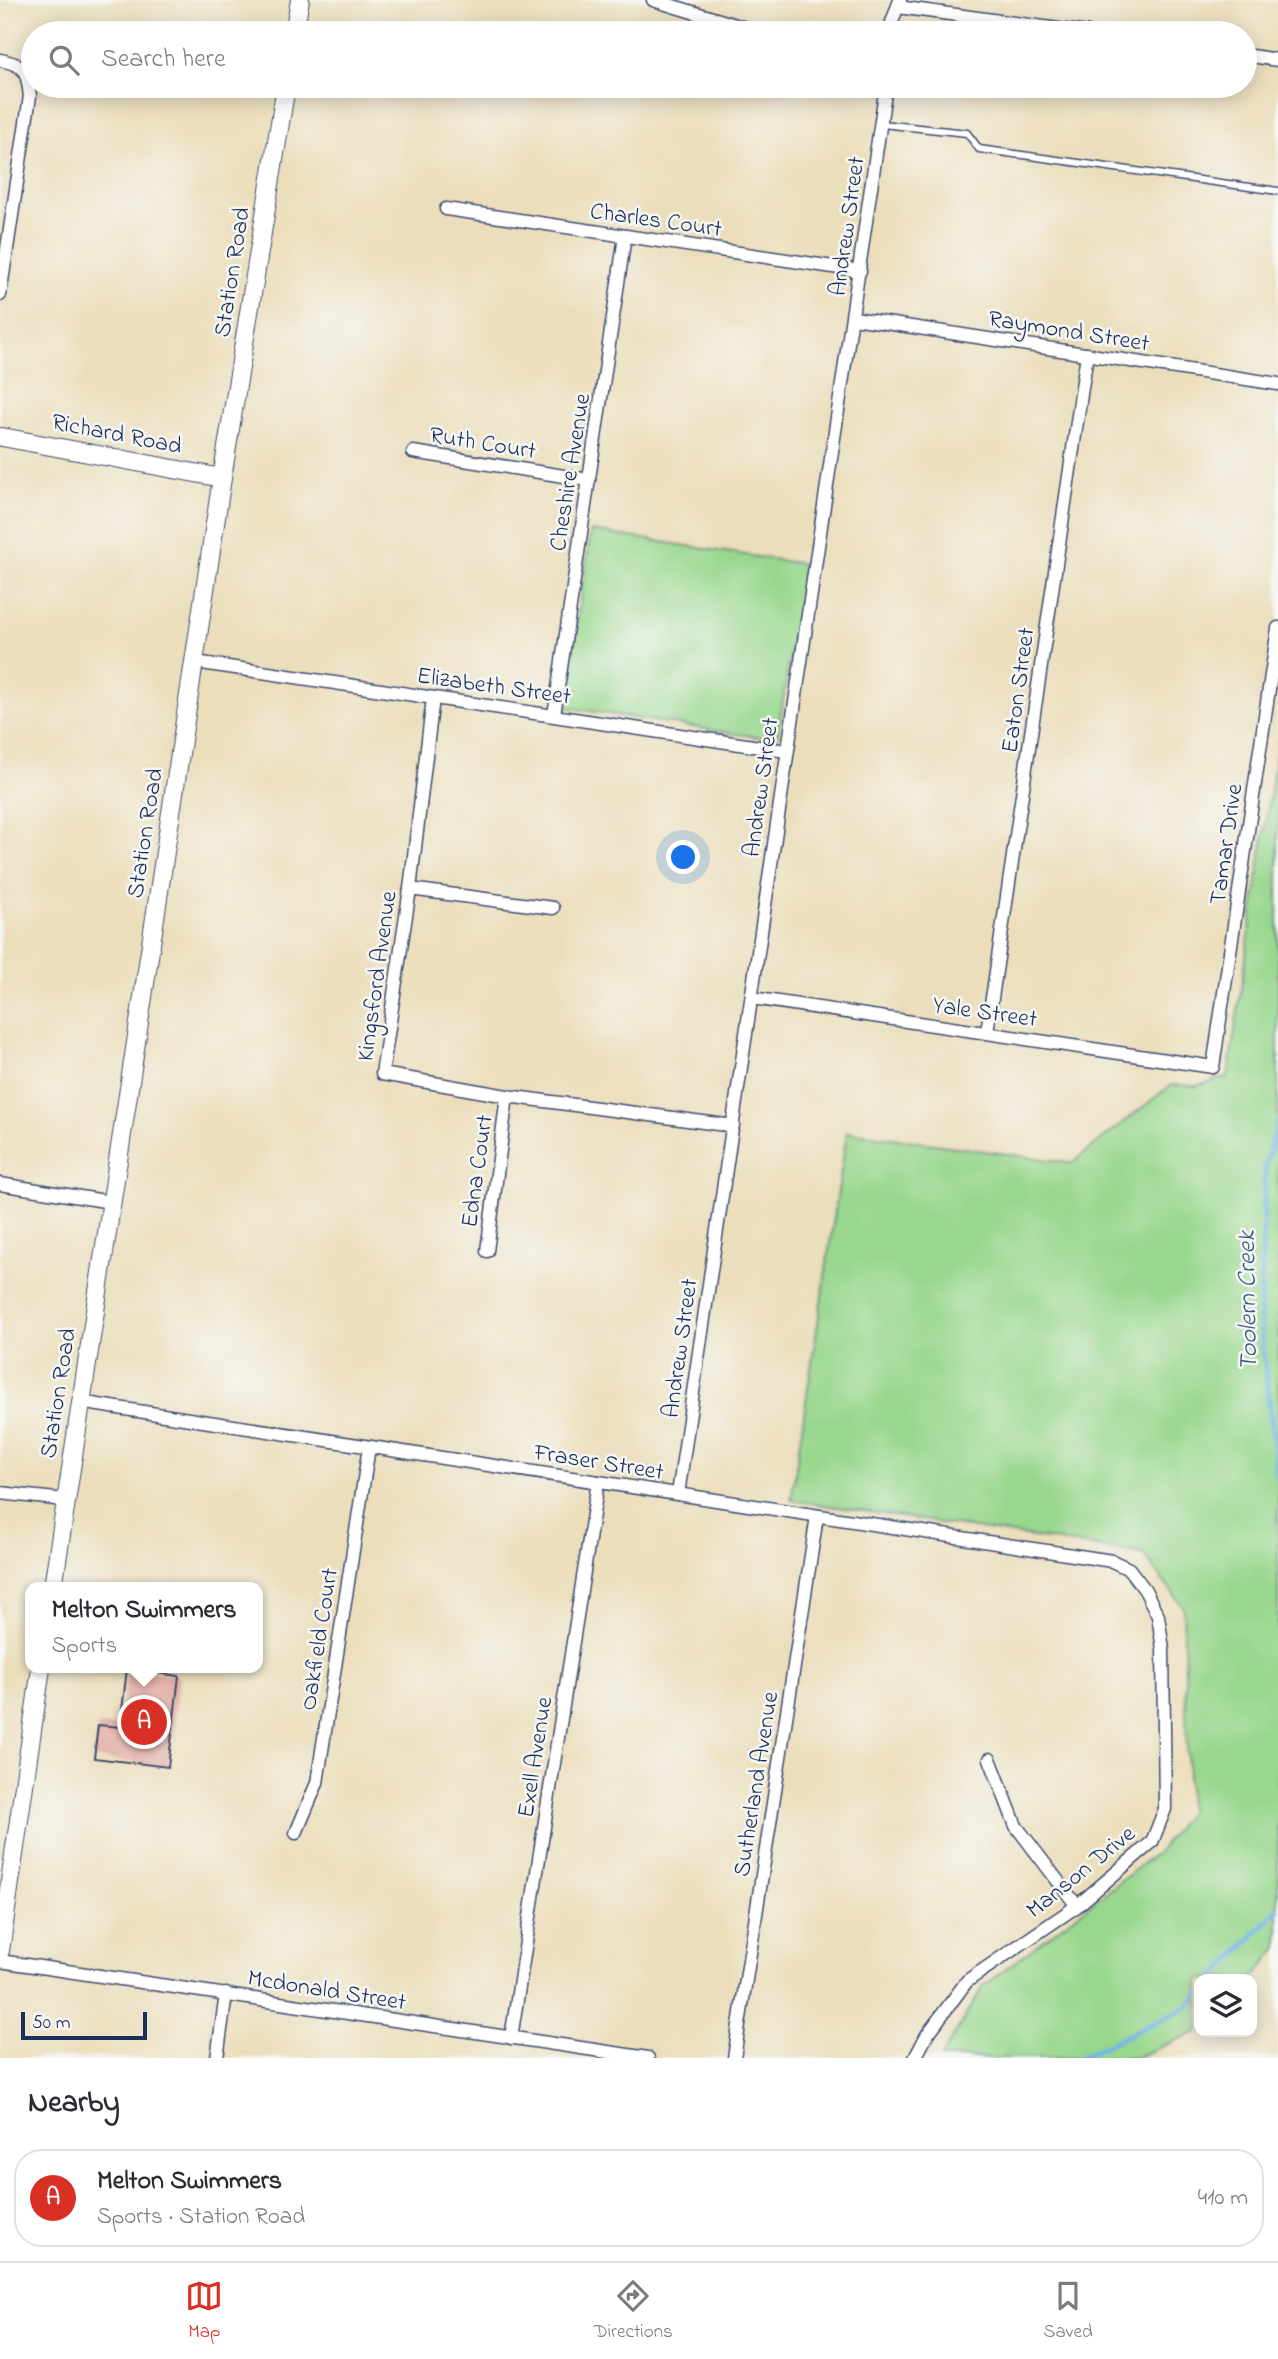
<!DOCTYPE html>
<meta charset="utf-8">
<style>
:root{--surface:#fff;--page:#f2f2f3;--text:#2b2b33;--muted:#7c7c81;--line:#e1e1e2;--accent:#d93025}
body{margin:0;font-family:"Indie Flower",sans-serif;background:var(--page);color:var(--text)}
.controls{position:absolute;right:21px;bottom:21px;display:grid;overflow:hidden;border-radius:14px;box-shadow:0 4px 18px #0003}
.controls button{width:63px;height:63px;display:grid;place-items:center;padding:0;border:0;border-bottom:2px solid var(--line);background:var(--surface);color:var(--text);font:35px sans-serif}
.scale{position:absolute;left:21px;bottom:18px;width:126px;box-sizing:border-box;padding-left:7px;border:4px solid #1b2f5e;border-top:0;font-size:19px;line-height:24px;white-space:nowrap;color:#1b2f5e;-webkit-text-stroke:5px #f6f6f2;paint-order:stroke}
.you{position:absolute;left:684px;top:858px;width:24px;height:24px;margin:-18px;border:5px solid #fff;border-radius:50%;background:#1a73e8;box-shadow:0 0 0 10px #1a73e833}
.badge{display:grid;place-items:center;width:46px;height:46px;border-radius:50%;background:var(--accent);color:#fff;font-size:23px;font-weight:700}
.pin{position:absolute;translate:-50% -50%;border:4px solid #fff;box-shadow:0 2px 7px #0006}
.popup{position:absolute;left:25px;top:1582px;width:238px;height:91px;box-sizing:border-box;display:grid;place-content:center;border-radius:14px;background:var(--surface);filter:drop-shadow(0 2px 5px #0005);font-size:23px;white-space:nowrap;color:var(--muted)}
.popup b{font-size:26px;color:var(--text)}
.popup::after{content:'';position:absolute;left:50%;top:100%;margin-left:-14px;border:14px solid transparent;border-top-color:var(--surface)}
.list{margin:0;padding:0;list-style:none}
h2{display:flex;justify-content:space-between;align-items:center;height:91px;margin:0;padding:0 28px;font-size:30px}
h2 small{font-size:23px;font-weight:400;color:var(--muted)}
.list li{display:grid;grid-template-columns:46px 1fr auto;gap:21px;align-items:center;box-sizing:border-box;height:98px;margin:0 14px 14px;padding:0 14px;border:2px solid var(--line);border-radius:28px}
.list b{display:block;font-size:26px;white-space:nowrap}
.list p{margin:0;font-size:23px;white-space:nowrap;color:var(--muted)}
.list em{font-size:23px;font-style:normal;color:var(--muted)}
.icon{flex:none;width:38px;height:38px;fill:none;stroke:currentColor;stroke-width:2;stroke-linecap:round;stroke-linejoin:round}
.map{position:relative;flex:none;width:1278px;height:2058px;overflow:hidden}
.search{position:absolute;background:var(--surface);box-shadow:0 4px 18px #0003;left:21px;right:21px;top:21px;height:77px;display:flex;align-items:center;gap:18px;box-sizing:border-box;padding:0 24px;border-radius:38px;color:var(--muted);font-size:26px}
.sheet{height:203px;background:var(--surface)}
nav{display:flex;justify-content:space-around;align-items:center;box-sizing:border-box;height:98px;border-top:2px solid var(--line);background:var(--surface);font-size:19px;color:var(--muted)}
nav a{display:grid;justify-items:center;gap:4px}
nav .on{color:var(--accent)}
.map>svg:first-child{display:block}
.green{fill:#98d78d;stroke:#5a8376;stroke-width:2}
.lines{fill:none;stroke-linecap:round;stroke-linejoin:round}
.stream{stroke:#6eb4e5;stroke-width:5}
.building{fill:#e3ada6}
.lane-casing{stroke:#3a496c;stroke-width:9}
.street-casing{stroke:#3a496c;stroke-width:15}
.secondary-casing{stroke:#3a496c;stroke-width:20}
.lane{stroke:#fff;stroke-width:6}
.street{stroke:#fff;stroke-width:12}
.secondary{stroke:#fff;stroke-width:18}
.labels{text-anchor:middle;stroke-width:5;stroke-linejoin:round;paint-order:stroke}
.street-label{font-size:24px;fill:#1b2f5e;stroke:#f6f6f2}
.water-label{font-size:26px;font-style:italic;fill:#345786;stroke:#f6f6f2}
</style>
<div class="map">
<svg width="1278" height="2058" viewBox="0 0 1278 2058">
<rect width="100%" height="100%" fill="#f6f6f2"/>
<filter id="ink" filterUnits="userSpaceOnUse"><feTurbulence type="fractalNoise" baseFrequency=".0143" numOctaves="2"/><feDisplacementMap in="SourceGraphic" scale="14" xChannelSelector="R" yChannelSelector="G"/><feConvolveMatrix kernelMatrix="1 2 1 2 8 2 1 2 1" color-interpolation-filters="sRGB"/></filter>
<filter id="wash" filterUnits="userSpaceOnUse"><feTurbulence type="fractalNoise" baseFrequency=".00686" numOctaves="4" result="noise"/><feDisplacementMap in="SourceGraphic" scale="28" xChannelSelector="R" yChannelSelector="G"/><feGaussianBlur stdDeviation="1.57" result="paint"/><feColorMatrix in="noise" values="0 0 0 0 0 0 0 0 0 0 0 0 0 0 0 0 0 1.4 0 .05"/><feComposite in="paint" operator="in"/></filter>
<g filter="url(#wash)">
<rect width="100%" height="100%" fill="#ebdebb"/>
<g class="green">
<path d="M591,531L804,564L777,740L564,707Z"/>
<path d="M1278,741V1948L1252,1979H1199V2031L1134,2058H940L984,1986L1158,1852L1189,1811L1183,1607L1143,1554L791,1500L847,1132L1072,1163L1171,1085L1196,1086L1228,1077Z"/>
</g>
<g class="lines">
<g class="stream">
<path d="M1278,1121L1265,1166L1260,1322L1278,1481"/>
<path d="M1213,1979L1278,1909"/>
<path d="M1079,2058L1189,2006L1199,1994"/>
</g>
</g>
<g id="blocks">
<path class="building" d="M127,1669L179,1676L168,1767L94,1758L98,1725L120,1727Z"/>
</g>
</g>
<g filter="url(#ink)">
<use href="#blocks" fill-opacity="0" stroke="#3a496c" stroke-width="2"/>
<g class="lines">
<defs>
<path id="lane" d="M882,124L967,133L979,149L1278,191"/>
<g id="street">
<path d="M653,0L762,33"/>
<path d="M898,7L1088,33"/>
<path d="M888,33L900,0"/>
<path d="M1245,55L1278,60"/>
<path d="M0,60C26,65 27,71 30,96L0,295"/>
<path d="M446,209L860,271"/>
<path d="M854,318L1278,384"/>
<path d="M413,452L589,480"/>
<path d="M195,662L786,751"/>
<path d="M433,698L410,889L382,1074L507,1096L733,1126"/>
<path d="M554,715L625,236"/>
<path d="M410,889L553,908"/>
<path d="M752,998L1213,1067L1278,628"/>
<path d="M987,1032L1087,354"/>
<path d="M0,1184L111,1202"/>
<path d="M487,1251L507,1096"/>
<path d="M79,1402L1112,1561L1129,1569L1145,1590L1158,1616L1163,1649L1165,1809L1152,1842L1077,1906L967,1981L927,2035L915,2058"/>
<path d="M0,1493L65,1500"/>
<path d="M678,1494L886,86"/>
<path d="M990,1759L1016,1826L1077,1906"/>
<path d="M296,1833L317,1783L369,1447"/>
<path d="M0,1961L648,2058"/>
<path d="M511,2038L598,1482"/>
<path d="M217,2058L226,1994"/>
<path d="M734,2058L817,1516"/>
</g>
<g id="secondary">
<path d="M294,33L300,0"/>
<path d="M2,437L222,478"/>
<path d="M53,1587L222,478L286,86"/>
<path d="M0,1951L41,1668"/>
</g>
</defs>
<use href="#lane" class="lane-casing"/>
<use href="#street" class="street-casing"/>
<use href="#secondary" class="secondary-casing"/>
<use href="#lane" class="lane"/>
<use href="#street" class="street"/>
<use href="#secondary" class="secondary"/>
</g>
</g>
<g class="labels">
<g class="street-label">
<text transform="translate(656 219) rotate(8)" y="8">Charles Court</text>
<text transform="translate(846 226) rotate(-82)" y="8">Andrew Street</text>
<text transform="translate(231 272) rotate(-81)" y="8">Station Road</text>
<text transform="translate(1069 330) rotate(9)" y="8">Raymond Street</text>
<text transform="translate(117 433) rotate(11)" y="8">Richard Road</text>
<text transform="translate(483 442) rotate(9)" y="8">Ruth Court</text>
<text transform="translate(569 472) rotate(-81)" y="8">Cheshire Avenue</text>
<text transform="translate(494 685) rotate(8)" y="8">Elizabeth Street</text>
<text transform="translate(1017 690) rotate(-82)" y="8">Eaton Street</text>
<text transform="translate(760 787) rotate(-82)" y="8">Andrew Street</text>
<text transform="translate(144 833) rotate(-81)" y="8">Station Road</text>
<text transform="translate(1225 844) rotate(-82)" y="8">Tamar Drive</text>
<text transform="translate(376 976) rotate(-82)" y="8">Kingsford Avenue</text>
<text transform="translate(985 1011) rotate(8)" y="8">Yale Street</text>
<text transform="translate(476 1171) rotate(-82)" y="8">Edna Court</text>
<text transform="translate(679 1348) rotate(-82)" y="8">Andrew Street</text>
<text transform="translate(57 1393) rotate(-81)" y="8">Station Road</text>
<text transform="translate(599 1461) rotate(9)" y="8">Fraser Street</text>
<text transform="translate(318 1639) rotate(-81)" y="8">Oakfield Court</text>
<text transform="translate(534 1757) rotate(-81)" y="8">Exell Avenue</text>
<text transform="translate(755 1784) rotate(-81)" y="8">Sutherland Avenue</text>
<text transform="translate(1080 1871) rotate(-39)" y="8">Manson Drive</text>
<text transform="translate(327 1989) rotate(9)" y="8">Mcdonald Street</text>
</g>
<g class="water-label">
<text transform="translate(1246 1301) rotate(-91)" y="9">Toolern Creek</text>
</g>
</g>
</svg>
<div class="controls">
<button><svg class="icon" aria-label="layers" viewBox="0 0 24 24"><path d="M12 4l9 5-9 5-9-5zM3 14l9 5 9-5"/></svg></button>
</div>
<div class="scale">50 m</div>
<div class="you"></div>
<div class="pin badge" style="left:144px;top:1722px">A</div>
<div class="popup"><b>Melton Swimmers</b>Sports</div>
<div class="search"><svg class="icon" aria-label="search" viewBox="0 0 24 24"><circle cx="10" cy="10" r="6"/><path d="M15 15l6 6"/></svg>Search here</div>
</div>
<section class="sheet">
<h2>Nearby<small></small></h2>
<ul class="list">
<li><span class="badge">A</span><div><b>Melton Swimmers</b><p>Sports · Station Road</p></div><em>410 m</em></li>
</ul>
</section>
<nav>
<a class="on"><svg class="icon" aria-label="map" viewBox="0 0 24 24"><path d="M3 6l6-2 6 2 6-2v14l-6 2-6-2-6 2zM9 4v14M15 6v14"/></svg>Map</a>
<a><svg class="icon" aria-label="directions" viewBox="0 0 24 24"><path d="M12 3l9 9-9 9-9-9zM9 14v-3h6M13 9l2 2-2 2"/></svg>Directions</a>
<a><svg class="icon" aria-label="saved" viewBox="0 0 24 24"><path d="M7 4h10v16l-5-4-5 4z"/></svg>Saved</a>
</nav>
